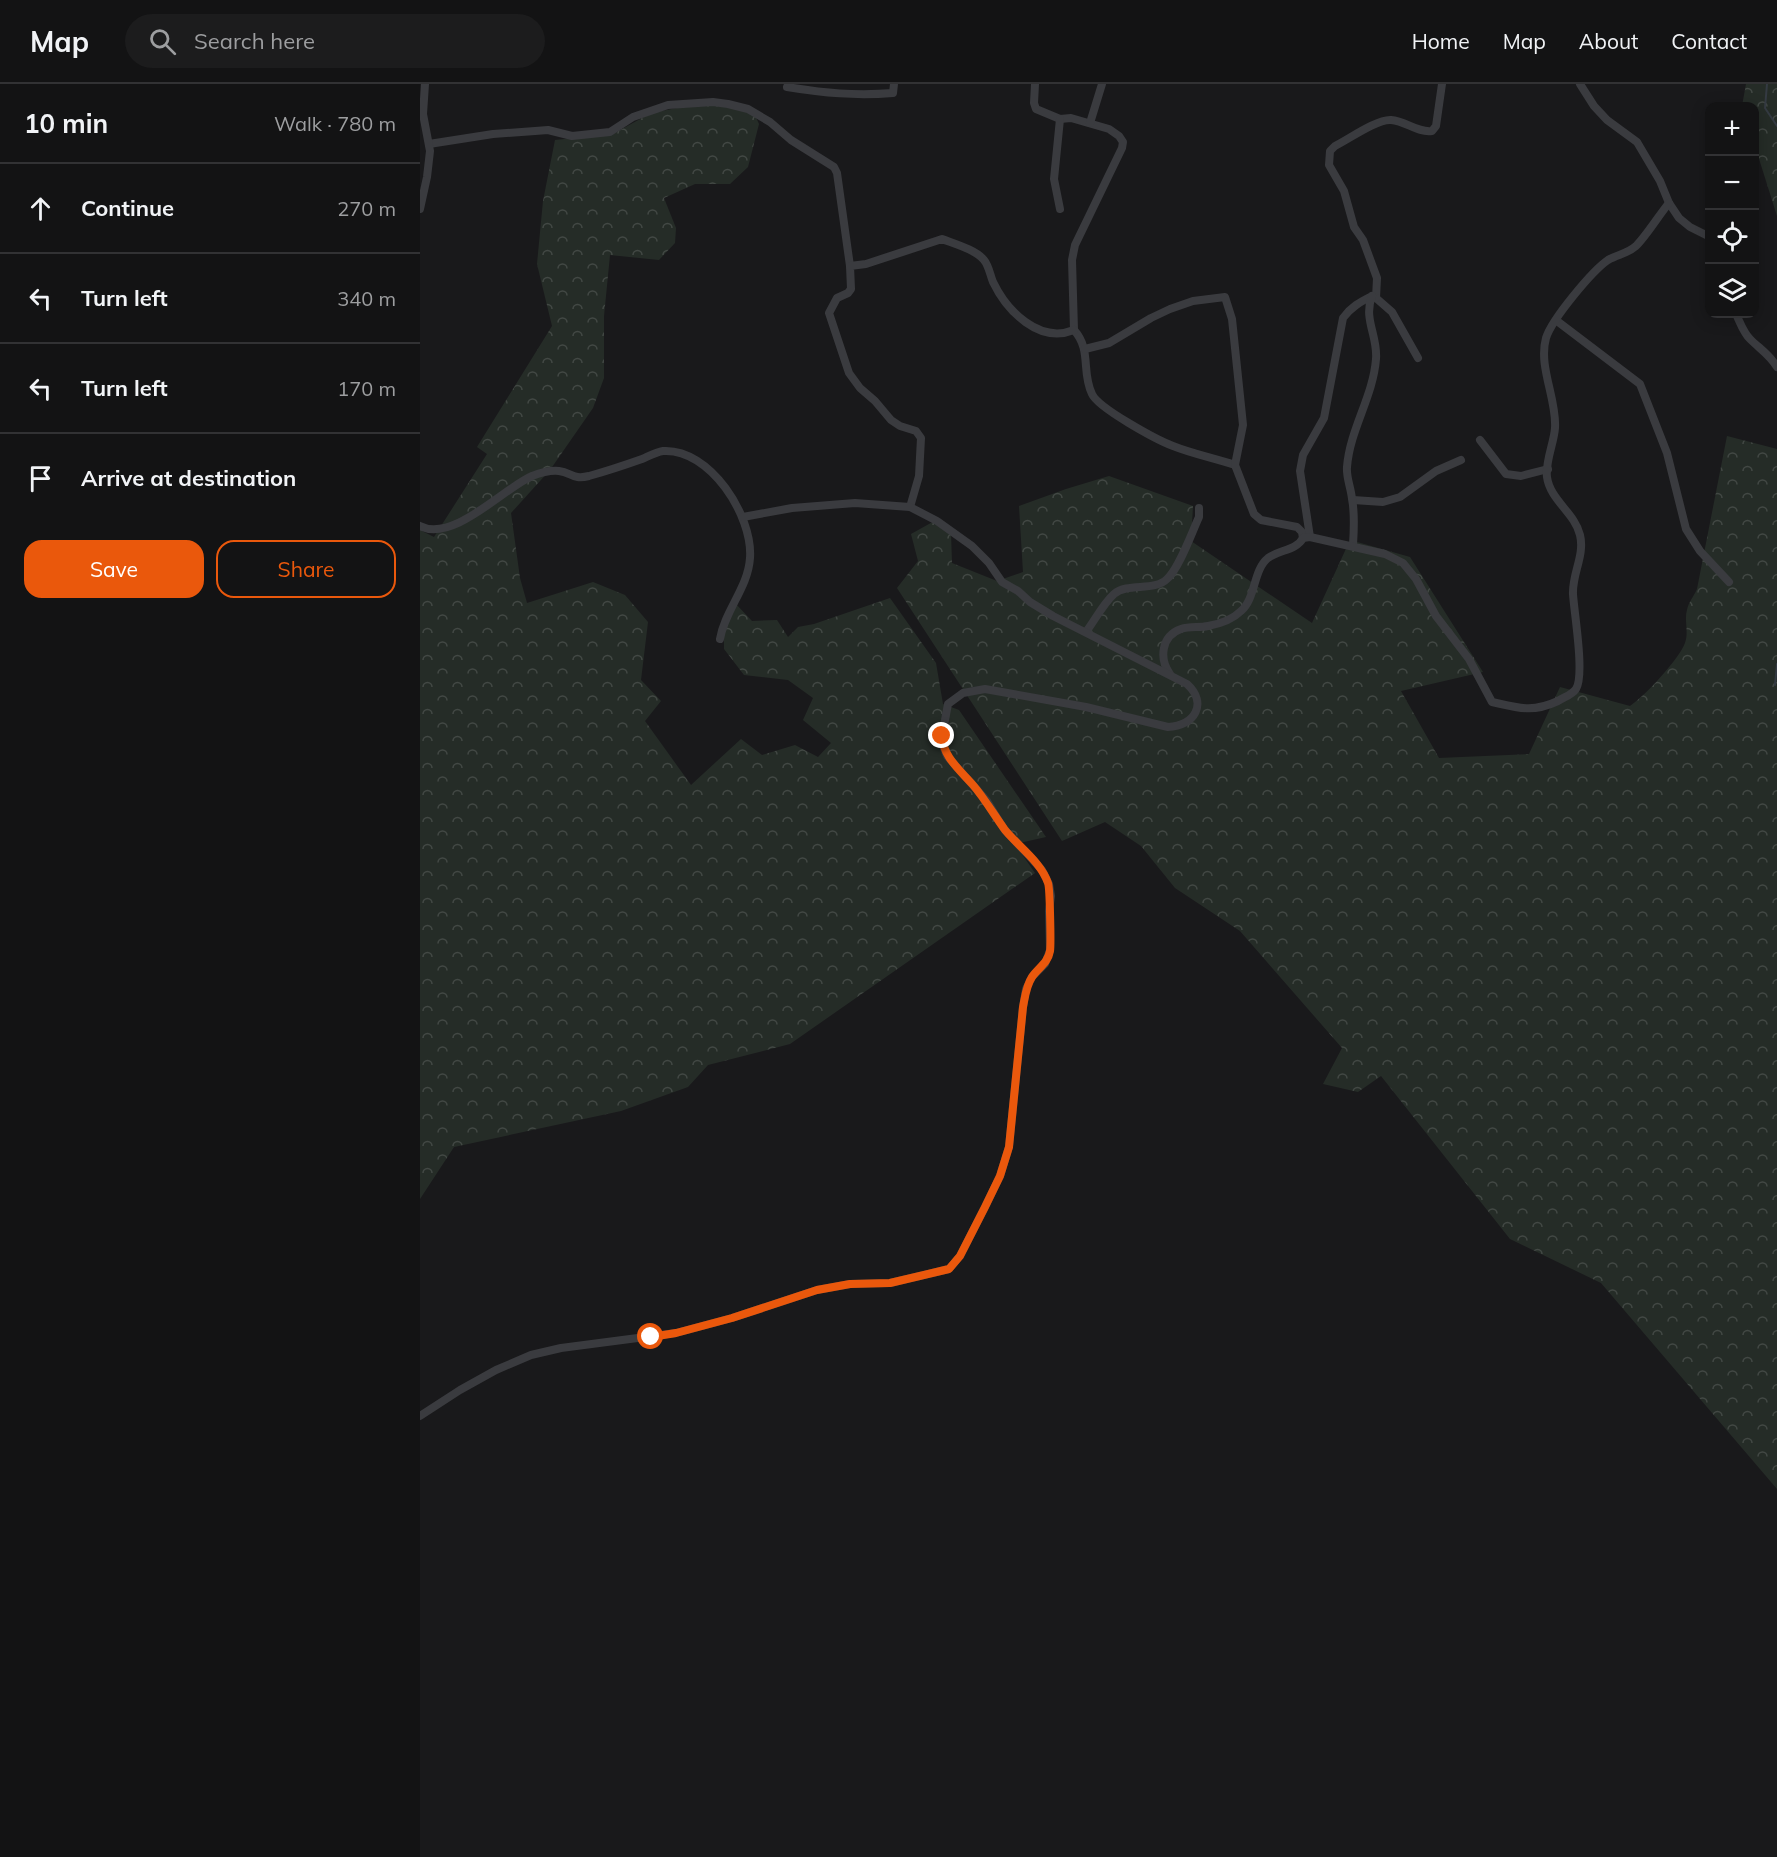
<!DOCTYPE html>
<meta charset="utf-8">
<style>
:root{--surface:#131314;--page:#1c1c1d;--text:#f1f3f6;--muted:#9d9ea0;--line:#323234;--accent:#ea580c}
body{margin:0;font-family:Mulish,sans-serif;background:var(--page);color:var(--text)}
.controls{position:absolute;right:18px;top:18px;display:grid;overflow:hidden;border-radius:12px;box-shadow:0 3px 15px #0003}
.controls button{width:54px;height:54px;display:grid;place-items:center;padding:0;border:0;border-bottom:2px solid var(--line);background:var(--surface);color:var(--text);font:30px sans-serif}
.stop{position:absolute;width:18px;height:18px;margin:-14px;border:4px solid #ea580c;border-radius:50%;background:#fff}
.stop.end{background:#ea580c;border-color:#fff;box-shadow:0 2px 6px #0008}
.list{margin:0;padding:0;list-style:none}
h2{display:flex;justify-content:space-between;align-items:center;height:78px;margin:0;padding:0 24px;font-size:26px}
h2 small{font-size:20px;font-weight:400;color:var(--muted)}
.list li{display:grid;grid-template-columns:39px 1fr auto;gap:18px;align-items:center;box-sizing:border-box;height:90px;padding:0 24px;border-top:2px solid var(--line)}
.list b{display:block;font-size:22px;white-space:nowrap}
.list em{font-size:20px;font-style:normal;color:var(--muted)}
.actions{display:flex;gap:12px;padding:18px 24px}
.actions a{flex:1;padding:14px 0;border:2px solid var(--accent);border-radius:18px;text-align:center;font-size:21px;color:var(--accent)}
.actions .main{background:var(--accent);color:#fff}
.icon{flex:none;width:33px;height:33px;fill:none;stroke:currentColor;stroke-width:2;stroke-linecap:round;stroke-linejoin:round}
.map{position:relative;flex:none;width:1357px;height:1773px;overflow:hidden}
header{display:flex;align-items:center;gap:36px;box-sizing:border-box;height:84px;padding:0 30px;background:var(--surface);border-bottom:2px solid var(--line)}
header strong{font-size:28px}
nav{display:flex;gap:33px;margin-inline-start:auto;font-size:21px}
.search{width:420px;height:54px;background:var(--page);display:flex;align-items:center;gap:15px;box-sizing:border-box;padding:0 21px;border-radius:33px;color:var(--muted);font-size:22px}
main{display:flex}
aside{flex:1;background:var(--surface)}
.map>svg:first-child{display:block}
.forest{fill:url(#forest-crowns)}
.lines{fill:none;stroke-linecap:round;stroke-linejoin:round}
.stream{stroke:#343a42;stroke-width:2}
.minor{stroke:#3a3b3f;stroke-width:8}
.route{stroke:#ea580c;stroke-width:8}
</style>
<header>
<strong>Map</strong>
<div class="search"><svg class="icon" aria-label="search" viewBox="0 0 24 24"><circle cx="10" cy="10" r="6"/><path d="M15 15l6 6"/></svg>Search here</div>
<nav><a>Home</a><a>Map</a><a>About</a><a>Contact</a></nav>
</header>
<main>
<aside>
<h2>10 min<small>Walk · 780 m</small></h2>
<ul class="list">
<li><svg class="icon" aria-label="ahead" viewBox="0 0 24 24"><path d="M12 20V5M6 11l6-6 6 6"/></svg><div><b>Continue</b></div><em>270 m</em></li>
<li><svg class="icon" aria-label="left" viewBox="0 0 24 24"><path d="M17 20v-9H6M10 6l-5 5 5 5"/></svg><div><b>Turn left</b></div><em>340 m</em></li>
<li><svg class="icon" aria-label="left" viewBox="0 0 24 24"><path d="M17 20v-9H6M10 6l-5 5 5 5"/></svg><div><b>Turn left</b></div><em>170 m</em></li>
<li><svg class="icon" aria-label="arrive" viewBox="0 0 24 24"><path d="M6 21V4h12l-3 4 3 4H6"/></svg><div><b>Arrive at destination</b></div></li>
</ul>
<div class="actions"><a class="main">Save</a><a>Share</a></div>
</aside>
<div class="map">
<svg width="1357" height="1773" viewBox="0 0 1357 1773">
<defs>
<pattern id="forest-crowns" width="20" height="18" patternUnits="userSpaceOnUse" patternTransform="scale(1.5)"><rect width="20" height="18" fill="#252c27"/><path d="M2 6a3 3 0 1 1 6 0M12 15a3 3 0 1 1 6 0" fill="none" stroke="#424844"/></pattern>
</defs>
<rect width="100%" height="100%" fill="#19191b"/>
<g class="forest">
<path d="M1326,0H1357V132L1335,62L1334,22H1322Z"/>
<path d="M278,20L306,21L334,29L339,40L328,83L310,100H275L244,114L256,144L255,159L239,176L190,171L184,232V294L173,324L130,386L91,429L100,494L107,519L173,498L205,511L228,538L221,596L241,617L225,637L271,701L321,655L342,671L375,661L398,673L411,659L383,636L393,614L368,596L324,591L304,565V542L315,519L332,537L357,536L368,553L378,543L394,540L470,514L516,579L523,620L539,626L626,753L595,760L615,789L370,960L288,981L268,1003L201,1027L34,1063L0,1115V446L14,453L67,370L57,363L132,242L117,180L123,117L135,56L193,50L231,29Z"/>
<path d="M1307,352L1357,365V1405L1181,1199L1090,1155L961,992L938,1008L903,1000L922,964L820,847L755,804L721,762L685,738L642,757L477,504L498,477L491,450L518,435L531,450L532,479L577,497L603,488L599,422L646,405L689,392L773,422L771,457L892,539L930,456L990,473L1063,588L981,607L1019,674L1109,670L1140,603L1210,622C1225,612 1259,575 1265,559C1269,548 1264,536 1267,526C1268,519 1274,512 1277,505Z"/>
</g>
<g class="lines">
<g class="stream">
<path d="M1347,0L1345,24L1357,42"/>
<path d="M1355,601L1357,580"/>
</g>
<g class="minor">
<path d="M615,0L614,19L616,25L640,35L651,34L689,45L699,52L703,58L702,64L655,161L652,176L654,246C672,266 661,288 672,310C678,324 737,356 753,362C773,370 794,374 815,381"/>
<path d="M1160,0L1174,22L1187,36L1217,58L1240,97L1249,119L1259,134L1270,143L1290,153"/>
<path d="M367,3C404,9 435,12 473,9L474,0"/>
<path d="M640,35L634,95L640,125"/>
<path d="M670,39L682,0"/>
<path d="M9,60L73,50L115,47L128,46L152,52L190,48L213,33L248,21L293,18L308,20L328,25L350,38L371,56L414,83L417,89L430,182"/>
<path d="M0,125L7,93L10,67L3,30L5,0"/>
<path d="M1316,230C1320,238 1323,248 1330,255C1340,265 1350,271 1357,283"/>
<path d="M1137,237L1220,300L1247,369L1266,445L1280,467L1309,498"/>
<path d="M665,265L689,259L731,234L750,225L773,217L805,213L812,235L823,341L815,381L834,430L841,436L877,443L882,448L883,454"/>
<path d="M998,274L972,228L956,214L957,194L943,156L934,143L924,107L909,81L910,67L915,62C929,55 957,35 971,36C986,37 997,49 1012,47L1016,42L1022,0"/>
<path d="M1060,356L1086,390L1101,392L1128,385"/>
<path d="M933,416L963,418L980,413L1016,387L1041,376"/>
<path d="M490,423L499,392L501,354L496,347L480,342L471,336L455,317L440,304L429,289L409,229L417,214L428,209L431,205L430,182L446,180L522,155C535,160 556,166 564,176C569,182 570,191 573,198C587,227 619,260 654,246"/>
<path d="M0,442C33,459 84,404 112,392C120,389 130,386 139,387C152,389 153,396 169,392C187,387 205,381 222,375C229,372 236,368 243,367C290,364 333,432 330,474C328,504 305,526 300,555"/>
<path d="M890,453L880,387L883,371L904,334L923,234C931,223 940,218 952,212L956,214"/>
<path d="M933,461C934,446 935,430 932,415C931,404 926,393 927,383C930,345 953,313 956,275C958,252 943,235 952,212"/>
<path d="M666,548C675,536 683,520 694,510C708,498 734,508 747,495C759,485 772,448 779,433V424"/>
<path d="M750,590C739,575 741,552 761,545C770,542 779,544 788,542C799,540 813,535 821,527C836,514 833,486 848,474C859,466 877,466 883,454L890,453L965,470L983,479L996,495L1016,532L1049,575L1072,618C1099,624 1112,629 1138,617C1144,613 1152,611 1156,605C1165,591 1154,528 1153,510C1152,490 1165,471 1160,451C1155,429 1130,416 1127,393C1125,378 1134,359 1135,344C1137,315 1118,283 1126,254C1132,235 1172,187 1188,176C1198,170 1207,170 1216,162C1227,151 1239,131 1249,119"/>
<path d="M0,1332L40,1306L76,1286L111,1271L141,1264L256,1249L312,1234L397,1206L430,1200L470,1199L529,1185L540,1172L565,1123L580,1092L589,1063L603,923L606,905L612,893L625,880L630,866L629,827L631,812L629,800L622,786L584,745L567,717L527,672L523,662L522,652L528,620L543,609L565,605L666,623L748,643C775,642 788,619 767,600L633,532L610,518L598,507L582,498L569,479L552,462L517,437L490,423L435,419L372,424L323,433"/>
</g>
</g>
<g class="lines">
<path class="route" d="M231,1253L256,1249L312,1234L397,1206L430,1200L470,1199L529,1185L540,1172L565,1123L580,1092L589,1063L603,923C605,913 606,902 612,893C618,884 628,879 630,867C631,861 630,804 628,799C621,778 599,763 585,746C574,731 565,715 553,701C540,686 523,673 522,652"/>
</g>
</svg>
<div class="controls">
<button>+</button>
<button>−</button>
<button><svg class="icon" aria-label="locate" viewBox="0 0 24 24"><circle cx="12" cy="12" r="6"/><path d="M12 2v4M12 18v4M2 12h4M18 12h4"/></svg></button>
<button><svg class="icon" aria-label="layers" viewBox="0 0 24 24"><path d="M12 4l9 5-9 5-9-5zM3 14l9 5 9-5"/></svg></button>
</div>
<div class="stop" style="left:231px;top:1253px"></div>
<div class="stop end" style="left:522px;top:652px"></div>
</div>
</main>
